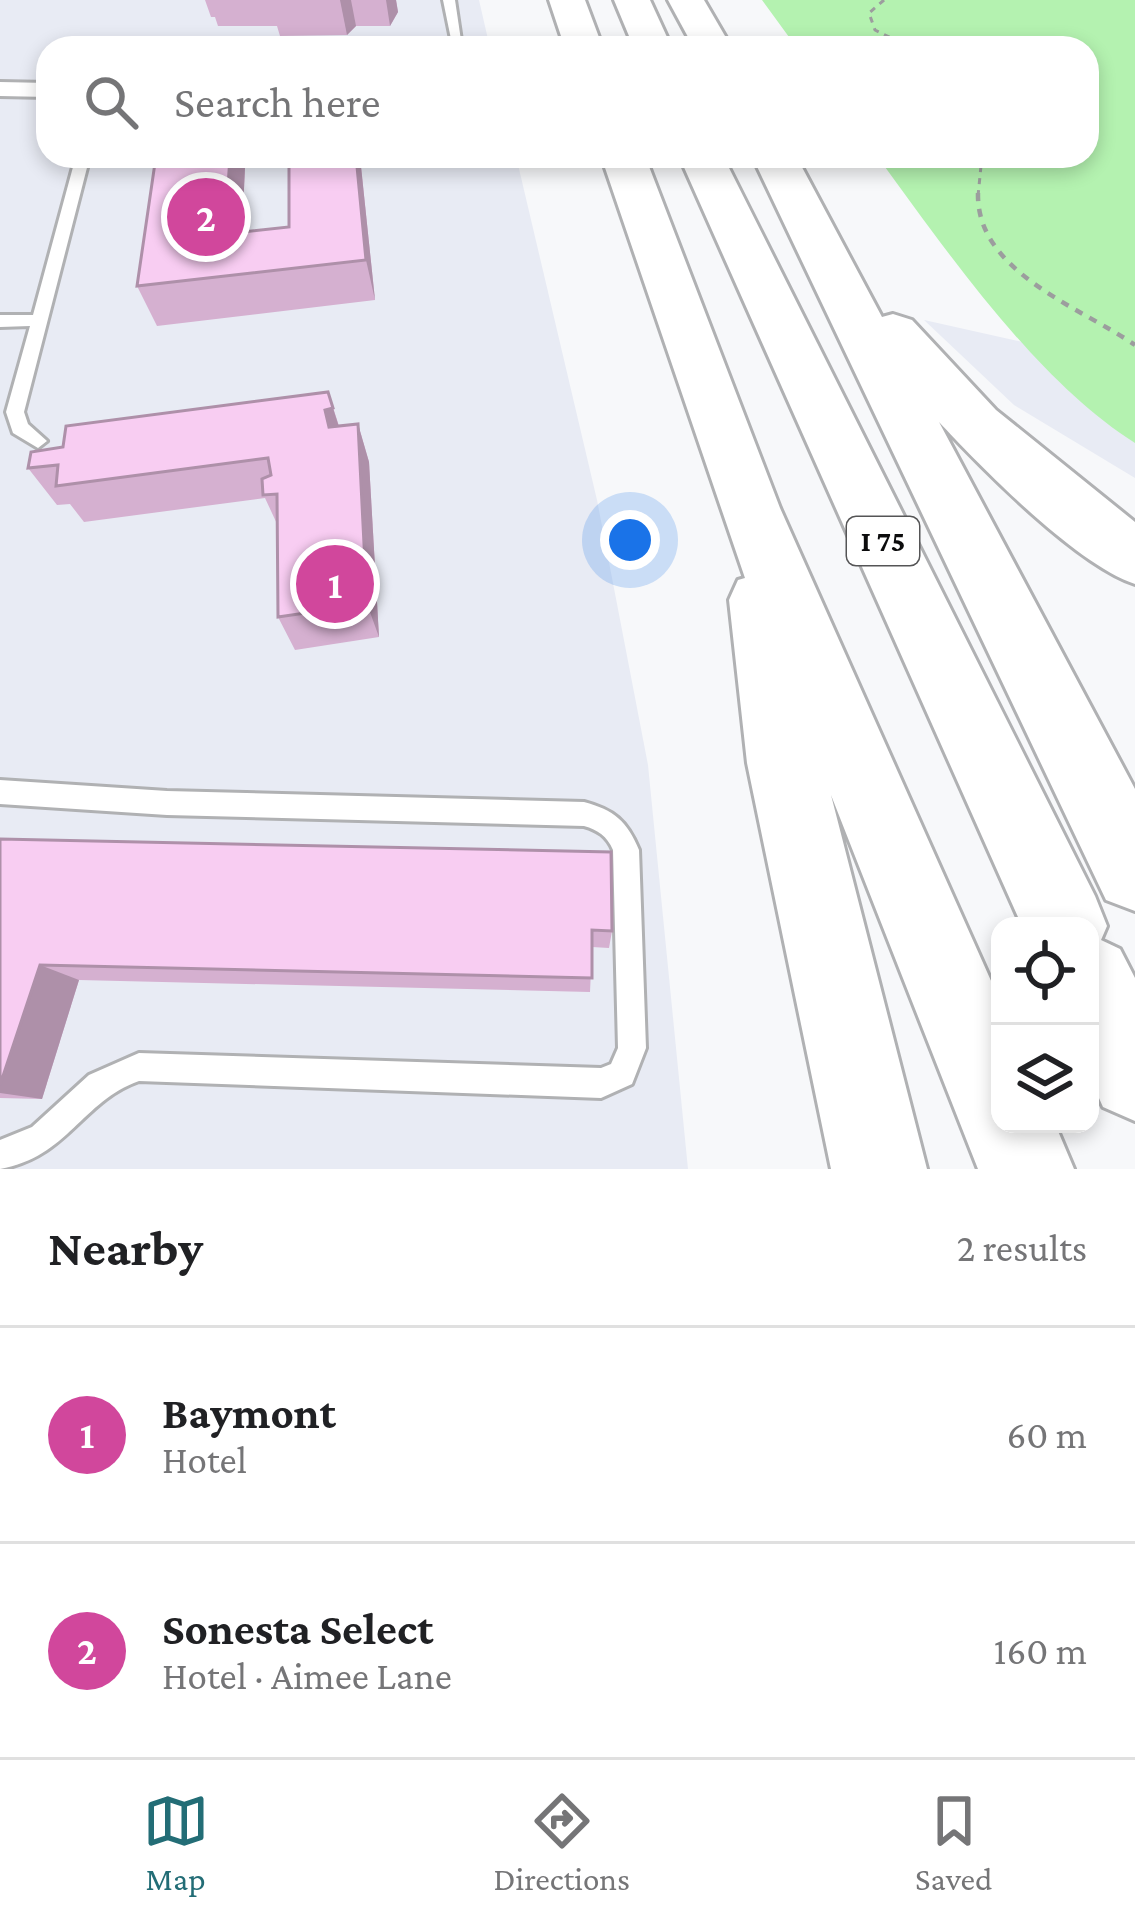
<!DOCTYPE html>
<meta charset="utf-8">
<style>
:root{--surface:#fff;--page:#f6f6f6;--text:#202124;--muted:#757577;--line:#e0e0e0;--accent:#236d76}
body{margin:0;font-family:"Crimson Pro",serif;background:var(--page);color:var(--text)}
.controls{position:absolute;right:36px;bottom:36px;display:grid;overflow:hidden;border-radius:24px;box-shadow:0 6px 18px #0003}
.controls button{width:108px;height:108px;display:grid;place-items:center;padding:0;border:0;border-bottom:3px solid var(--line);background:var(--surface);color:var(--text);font:60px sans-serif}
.you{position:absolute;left:630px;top:540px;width:42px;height:42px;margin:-30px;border:9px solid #fff;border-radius:50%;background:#1a73e8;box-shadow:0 0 0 18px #1a73e833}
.badge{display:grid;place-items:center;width:78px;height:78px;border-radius:50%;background:var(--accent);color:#fff;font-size:39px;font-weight:700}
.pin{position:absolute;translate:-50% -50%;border:6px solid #fff;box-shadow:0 3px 12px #0006}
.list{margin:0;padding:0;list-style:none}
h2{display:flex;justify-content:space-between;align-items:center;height:156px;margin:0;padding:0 48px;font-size:51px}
h2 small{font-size:39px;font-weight:400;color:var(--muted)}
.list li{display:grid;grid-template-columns:78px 1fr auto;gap:36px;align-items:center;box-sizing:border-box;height:216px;padding:0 48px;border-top:3px solid var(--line)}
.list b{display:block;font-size:45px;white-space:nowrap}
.list p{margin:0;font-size:39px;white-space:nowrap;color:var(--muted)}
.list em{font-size:39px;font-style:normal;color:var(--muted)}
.icon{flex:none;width:66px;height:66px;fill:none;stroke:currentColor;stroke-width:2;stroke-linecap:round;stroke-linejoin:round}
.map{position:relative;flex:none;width:1135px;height:1169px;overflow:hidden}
.search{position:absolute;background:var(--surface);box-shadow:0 6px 18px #0003;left:36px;right:36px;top:36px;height:132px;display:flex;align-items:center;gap:30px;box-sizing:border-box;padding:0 42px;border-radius:36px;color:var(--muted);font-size:45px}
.sheet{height:588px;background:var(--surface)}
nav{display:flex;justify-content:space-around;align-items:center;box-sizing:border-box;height:168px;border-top:3px solid var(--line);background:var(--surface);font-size:33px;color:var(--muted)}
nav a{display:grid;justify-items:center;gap:6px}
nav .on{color:var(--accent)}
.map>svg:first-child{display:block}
.built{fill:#e8ebf4}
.green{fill:#b4f2b0}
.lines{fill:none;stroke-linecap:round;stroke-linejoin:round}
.service-casing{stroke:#b0b1b3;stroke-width:6}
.minor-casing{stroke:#b0b1b3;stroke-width:6}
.motorway-casing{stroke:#b0b1b3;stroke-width:6}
.path-far1{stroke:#9c9d9e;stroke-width:3;stroke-dasharray:6 6;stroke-linecap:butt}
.path{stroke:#9c9d9e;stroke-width:4.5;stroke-dasharray:8 8;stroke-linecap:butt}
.service{fill:#fff;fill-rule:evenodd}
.minor{fill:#fff;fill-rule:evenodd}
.motorway{fill:#fff;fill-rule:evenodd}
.wall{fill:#d5b0d0;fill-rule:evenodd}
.shaded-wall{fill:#ae90a9}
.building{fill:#f8cdf2;stroke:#ae90a9;stroke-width:3}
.labels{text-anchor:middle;stroke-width:12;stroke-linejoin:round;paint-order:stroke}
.shield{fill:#fff;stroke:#555556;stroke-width:3}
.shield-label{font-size:30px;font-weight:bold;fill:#0c0c0d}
</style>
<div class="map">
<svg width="1135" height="1169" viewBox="0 0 1135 1169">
<rect width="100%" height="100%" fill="#f7f8fa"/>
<g class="built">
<path d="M0,0H479L490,48H48V87H0Z"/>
<path d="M0,98H48V156H516L597,500L648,765L688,1169H0Z"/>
<path d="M924,320L1135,367V478L1014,405Z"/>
</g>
<path class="green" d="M762,0H1135V443C1035,380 946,250 877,156H1087V48H797Z"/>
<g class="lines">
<defs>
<g id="service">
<path d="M443,0H455L462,47L452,44Z"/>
<path d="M76,156H90L24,412L28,424L47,441L38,448L13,433L6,412L30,326L0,327V315H33Z"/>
<path d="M0,780L167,791L584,802C614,810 627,821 639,850L646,1048L632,1084L601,1098L139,1081C82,1101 68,1157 0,1169V1140L32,1127L89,1075L139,1053L601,1068L611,1064L618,1048L613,850C607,836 598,830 584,826L167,815L0,804Z"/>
</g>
<path id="minor" d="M0,82L48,83V97L0,96Z"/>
<g id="motorway">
<path d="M549,0H585L603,48H565Z"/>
<path d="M614,0H650L672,48H634Z"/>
<path d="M668,0H704L732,48H694Z"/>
<path d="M601,156H645L780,508L1000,1001V1124H1055L1074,1169H978L831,795L927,1169H831L747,763L729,600L738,580L745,578Z"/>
<path d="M679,156H723L1095,896L1107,926L1101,940L1120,949L1135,978V1121L1103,1107L1090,1078V926H1022Z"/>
<path d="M752,156H796L882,317L893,314L912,320L996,410L1135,522V584C1077,565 983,469 939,422L1135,789V911L1106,900Z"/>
</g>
</defs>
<use href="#service" class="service-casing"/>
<use href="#minor" class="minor-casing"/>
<use href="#motorway" class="motorway-casing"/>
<g class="path-far1">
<path d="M884,0L869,13L875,30L911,48"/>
<path d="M978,196L982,156"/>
</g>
<path class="path" d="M978,193C976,272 1080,307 1135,345"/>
<use href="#service" class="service"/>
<use href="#minor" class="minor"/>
<use href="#motorway" class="motorway"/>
</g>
<g class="wall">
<path d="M205,0H396L398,12L390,26H356L347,35L280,36L277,26H218L215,17H211Z"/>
<path d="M156,156H370L360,157L375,300L157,326L137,286ZM289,163V227L242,232L245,167Z"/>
<path d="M328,392L339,426L358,424L369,462L379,637L295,650L278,617V526L265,498L84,522L70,504L57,505L28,468L63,447Z"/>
<path d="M0,839L612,931L609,948L592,947L590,992L79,980L42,1099L0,1098Z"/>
</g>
<g class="shaded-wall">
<path d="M340,0H351L356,26L347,35Z"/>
<path d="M386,0H396L398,12L390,26Z"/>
<path d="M230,156H241L245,167L240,274L225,234Z"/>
<path d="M356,156L360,157L375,300L366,260Z"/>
<path d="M333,408L345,446L329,427L325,410Z"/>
<path d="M358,424L369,462L379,637L367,604Z"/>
<path d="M40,965L79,980L42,1099L0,1093V1085Z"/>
</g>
<g class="building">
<path d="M156,156H230L225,234L289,227V156H356L366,260L137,286Z"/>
<path d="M328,392L333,408L325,410L329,427L358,424L367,604L278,617L277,494L263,495L262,479L271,475L268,458L56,486L58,465L28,468L31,452L63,447L66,426Z"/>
<path d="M0,839L611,852L612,931L592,930V978L40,965L0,1085Z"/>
</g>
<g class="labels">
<rect class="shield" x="847" y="517" width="72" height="48" rx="9"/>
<g class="shield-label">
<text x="883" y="551">I 75</text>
</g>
</g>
</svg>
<div class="controls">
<button><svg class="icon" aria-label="locate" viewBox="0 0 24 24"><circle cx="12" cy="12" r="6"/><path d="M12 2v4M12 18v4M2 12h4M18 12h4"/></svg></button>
<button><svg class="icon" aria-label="layers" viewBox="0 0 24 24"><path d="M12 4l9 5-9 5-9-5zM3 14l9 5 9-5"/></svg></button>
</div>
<div class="you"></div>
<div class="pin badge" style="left:335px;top:584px;background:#d1479c">1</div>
<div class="pin badge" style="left:206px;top:217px;background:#d1479c">2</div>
<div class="search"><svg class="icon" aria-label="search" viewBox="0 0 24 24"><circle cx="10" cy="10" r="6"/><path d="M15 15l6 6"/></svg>Search here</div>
</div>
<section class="sheet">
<h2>Nearby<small>2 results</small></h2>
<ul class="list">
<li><span class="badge" style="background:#d1479c">1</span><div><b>Baymont</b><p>Hotel</p></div><em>60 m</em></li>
<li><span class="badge" style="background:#d1479c">2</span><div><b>Sonesta Select</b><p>Hotel · Aimee Lane</p></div><em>160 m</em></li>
</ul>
</section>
<nav>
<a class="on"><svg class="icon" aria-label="map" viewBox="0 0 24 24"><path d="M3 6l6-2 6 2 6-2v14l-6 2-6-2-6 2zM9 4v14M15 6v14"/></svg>Map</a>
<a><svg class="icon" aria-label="directions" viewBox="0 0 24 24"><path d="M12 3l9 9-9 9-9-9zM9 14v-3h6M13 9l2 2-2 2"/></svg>Directions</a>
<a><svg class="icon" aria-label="saved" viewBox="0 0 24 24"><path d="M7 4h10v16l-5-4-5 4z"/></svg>Saved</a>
</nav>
